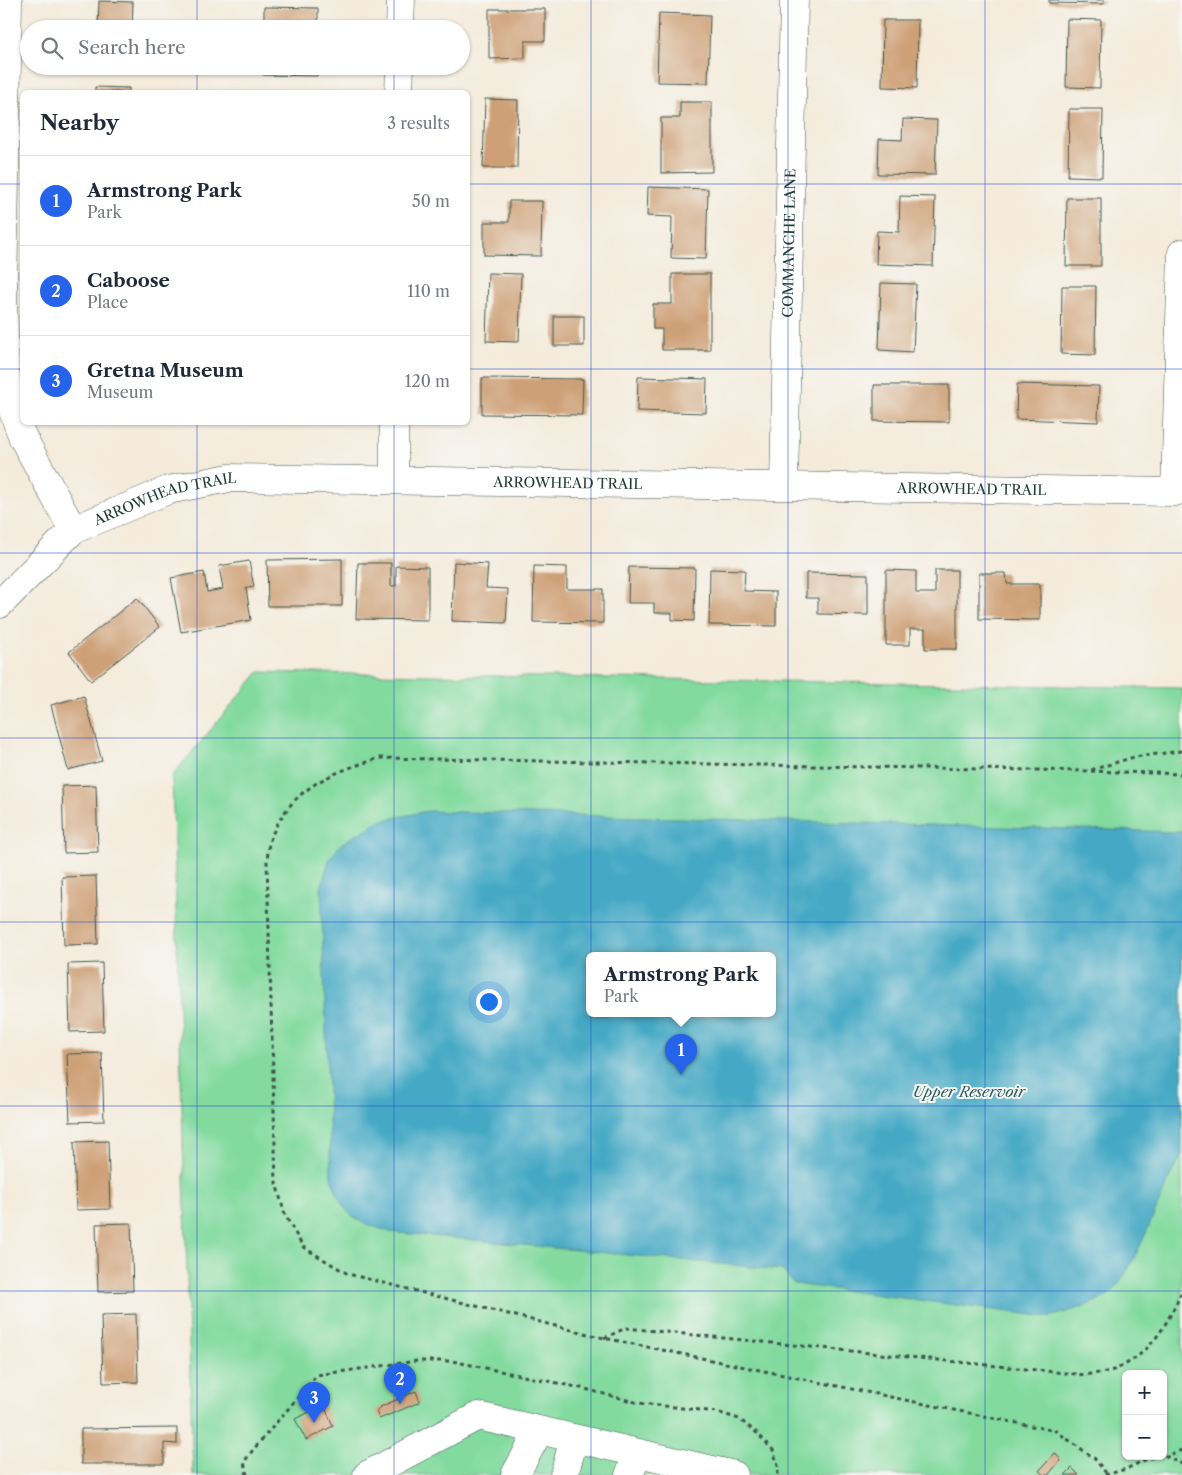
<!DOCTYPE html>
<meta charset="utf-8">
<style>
:root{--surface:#fff;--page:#f6f6f7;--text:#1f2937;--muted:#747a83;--line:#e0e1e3;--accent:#2563eb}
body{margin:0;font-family:"Libre Caslon Text",serif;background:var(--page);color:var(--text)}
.controls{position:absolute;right:15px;bottom:15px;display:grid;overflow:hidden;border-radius:8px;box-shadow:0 1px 4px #0004}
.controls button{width:45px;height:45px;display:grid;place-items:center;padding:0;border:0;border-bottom:1px solid var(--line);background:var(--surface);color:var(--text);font:25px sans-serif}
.you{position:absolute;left:488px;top:1001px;width:18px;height:18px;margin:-12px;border:4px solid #fff;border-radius:50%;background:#1a73e8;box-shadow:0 0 0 8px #1a73e833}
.badge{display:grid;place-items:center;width:32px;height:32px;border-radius:50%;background:var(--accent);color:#fff;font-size:16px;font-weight:700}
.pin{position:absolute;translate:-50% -41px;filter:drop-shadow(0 1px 2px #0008)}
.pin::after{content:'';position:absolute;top:26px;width:18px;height:15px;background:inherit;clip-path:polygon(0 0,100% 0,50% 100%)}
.popup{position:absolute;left:586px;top:952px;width:190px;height:65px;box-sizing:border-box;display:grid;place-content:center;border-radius:8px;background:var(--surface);filter:drop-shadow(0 1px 4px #0005);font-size:16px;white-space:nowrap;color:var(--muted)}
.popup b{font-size:19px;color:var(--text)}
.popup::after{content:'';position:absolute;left:50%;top:100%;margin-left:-10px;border:10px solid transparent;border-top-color:var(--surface)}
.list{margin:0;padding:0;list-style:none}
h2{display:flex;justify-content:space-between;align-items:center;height:65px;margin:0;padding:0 20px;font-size:21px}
h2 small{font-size:16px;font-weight:400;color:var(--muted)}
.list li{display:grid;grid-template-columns:32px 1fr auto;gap:15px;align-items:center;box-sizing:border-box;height:90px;padding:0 20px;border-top:1px solid var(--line)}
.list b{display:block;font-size:19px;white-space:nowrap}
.list p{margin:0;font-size:16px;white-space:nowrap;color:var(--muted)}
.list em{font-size:16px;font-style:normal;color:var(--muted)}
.icon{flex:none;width:28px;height:28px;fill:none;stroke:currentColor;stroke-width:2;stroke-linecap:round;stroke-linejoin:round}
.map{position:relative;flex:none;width:1182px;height:1475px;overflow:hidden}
.search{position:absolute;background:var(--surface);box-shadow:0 1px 4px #0004;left:20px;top:20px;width:450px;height:55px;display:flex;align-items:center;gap:12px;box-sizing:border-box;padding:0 18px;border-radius:28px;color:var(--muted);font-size:19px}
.panel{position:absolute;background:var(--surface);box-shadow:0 1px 4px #0004;left:20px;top:90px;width:450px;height:335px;border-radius:8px}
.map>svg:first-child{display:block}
.green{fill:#82da9f;stroke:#508c6a;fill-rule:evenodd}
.water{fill:#45a9c5;stroke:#32737c;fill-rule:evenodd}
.building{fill:#cea077}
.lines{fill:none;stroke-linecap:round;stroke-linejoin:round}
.minor-casing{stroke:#3f574d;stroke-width:29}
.path{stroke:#3f574d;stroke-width:3;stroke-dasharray:4 4;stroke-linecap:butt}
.minor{stroke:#fff;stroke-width:28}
.grid{fill:none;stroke:#1d4ed8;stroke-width:1;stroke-opacity:0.55}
.labels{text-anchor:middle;stroke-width:4;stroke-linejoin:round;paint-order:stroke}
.street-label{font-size:14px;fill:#1f3d34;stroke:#f6f6f2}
.water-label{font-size:15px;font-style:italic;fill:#2a5d60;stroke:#f6f6f2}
</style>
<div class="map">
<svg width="1182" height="1475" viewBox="0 0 1182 1475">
<rect width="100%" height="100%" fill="#f6f6f2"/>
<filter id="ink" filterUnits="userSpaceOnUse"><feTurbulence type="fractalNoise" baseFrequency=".02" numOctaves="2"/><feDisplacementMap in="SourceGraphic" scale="10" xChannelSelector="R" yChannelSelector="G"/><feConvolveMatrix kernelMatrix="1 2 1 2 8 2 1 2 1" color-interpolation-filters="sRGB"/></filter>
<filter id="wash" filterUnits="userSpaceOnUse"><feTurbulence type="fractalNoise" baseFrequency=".0096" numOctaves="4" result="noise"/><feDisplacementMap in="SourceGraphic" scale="20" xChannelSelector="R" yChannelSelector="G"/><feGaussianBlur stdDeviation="1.12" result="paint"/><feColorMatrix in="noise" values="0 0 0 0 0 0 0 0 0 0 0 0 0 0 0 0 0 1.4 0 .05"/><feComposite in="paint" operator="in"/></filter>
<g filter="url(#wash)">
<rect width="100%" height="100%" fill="#f4ebdb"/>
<path class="green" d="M259,672L1182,688V1475H193L172,776ZM590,956H772V1014H590ZM1126,1374H1163V1456H1126Z"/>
<path class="water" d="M427,811L1182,832V1156L1173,1170C1161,1196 1129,1283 1107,1296C1089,1306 1068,1312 1048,1317L794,1284L782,1270L390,1232C350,1219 345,1217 331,1177L321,888L329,860L341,844L379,821ZM590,956H772V1014H590Z"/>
<g id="blocks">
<g class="building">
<path d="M1049,0H1104V4L1049,3Z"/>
<path d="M99,1L133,2L132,29H98Z"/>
<path d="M264,7L318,8V29H264Z"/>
<path d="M489,9H545V41H525V58L489,59Z"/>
<path d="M659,13L710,15L708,83L657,82Z"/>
<path d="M1067,19L1101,20L1100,88L1066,87Z"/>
<path d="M883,20H918L917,88L882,87Z"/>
<path d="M97,66H131V70L97,69Z"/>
<path d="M263,66H317V76L263,75Z"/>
<path d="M95,87L129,88V92H95Z"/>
<path d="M485,99L518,100L517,168H483Z"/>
<path d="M680,102H712V172L661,173V118H680Z"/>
<path d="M1069,109H1103L1102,177L1068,176Z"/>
<path d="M903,119L937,120L935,175L878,174L879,139L902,140Z"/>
<path d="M648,187L708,189L706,259L671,258L672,217L647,216Z"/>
<path d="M900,196L935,197L933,266L876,264L877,231L899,232Z"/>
<path d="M1067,198H1101V266H1066Z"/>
<path d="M509,201H542L541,256L484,255V222H509Z"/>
<path d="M488,273L521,274L519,342L486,341Z"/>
<path d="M672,274H710V350H662V329H653V304H672Z"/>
<path d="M881,283L916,284L913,352L879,350Z"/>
<path d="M1062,286H1096L1095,355L1061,354Z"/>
<rect x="554" y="316" width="30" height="30"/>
<path d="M638,377L707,379L706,413L637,411Z"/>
<path d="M482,378L583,379L582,415L482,414Z"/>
<path d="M1017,384L1099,386L1098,422L1016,419Z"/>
<path d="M874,385H949V422L874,421Z"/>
<path d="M342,559V606H268L267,560Z"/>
<path d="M249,561L254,587L246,588L251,620L181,632L171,578L204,572L207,592L223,589L219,566Z"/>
<path d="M454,562L488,564L486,588L508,589L506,623L452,621Z"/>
<path d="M358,563H391V586H396V566L428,567V620L356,619Z"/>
<path d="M534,566L567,567V589H603V623L533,622Z"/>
<path d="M629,567L695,568L694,621L672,620V613H654V603H628Z"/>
<path d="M710,569L745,570L744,591L776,592V626L709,625Z"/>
<path d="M886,570L916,571V593H935V570H957V649H925V629H910V645H886Z"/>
<path d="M806,573L868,574V615L818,614V598H806Z"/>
<path d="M979,573H1006L1007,584H1040V620L979,619Z"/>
<path d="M137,598L160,627L91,681L69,652Z"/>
<path d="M84,696L102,761L68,770L51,705Z"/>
<path d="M96,785L98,852L64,853L62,786Z"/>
<path d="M96,876L98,944L64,945L62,877Z"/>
<path d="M102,963L104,1031L70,1032L68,964Z"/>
<path d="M102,1053L104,1121L70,1122L67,1054Z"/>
<path d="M108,1141L110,1209L76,1210L74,1142Z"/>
<path d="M131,1223L133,1291L98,1292L96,1224Z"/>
<path d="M136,1314L138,1382L103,1383L101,1315Z"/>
<path d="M416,1391L420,1402L379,1419L376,1411L380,1407Z"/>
<path d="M324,1405L333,1426L306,1440L295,1419Z"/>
<path d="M177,1428V1444L164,1443V1464H81V1429Z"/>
<path d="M1055,1453L1061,1460L1048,1475H1044L1039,1471Z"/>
<path d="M1072,1468L1079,1475H1065Z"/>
</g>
</g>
</g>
<g filter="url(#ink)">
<use href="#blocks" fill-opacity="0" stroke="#3f574d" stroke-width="1"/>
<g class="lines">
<defs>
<g id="minor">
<path d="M8,0L3,296L5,369L11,406L23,438L73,530"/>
<path d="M400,29L401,0"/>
<path d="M399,92L400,66"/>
<path d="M394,479V422"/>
<path id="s1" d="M784,485L794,0"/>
<path id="s2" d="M0,604L73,530L168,490L229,478L1175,492L1182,253"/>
<path d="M367,1475L478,1416L734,1475"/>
<path d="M515,1475L539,1431"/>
<path d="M564,1475L574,1439"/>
<path d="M629,1475L638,1454"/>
</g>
</defs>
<use href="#minor" class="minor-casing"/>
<g class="path">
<path d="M1091,771L1182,774"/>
<path d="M604,1338L626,1328L1085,1375C1095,1373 1107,1373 1116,1369C1152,1353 1166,1326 1182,1291"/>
<path d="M1182,1450L1166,1456L1182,1464"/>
<path d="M1106,1473L1094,1458L1056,1431L604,1338L348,1274L303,1247L285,1215L276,1183L267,861C268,853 268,843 272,835C293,786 333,772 380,758L1088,771L1134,757L1182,751"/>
<path d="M247,1475L244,1462L253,1450L317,1375L417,1361H452L581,1388L639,1403L717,1412L739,1419L757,1433L773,1450L779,1469L777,1475"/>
<path d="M1105,1475L1126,1469L1149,1458L1166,1456"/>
</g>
<use href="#minor" class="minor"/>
</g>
</g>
<path class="grid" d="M197,0V29M394,0V29M591,0V1475M788,0V1475M985,0V1475M197,66V92M394,66V92M0,184H22M468,184H1182M0,369H22M468,369H1182M197,422V1475M394,422V1475M0,553H1182M0,738H1182M0,922H1182M0,1106H1182M0,1291H1182"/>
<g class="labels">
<g class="street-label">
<text dy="5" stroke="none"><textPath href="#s1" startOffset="242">COMMANCHE LANE</textPath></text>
<text dy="5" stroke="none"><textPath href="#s2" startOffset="608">ARROWHEAD TRAIL</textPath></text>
<text dy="5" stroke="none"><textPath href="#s2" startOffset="1012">ARROWHEAD TRAIL</textPath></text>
<text dy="5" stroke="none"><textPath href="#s2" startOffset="202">ARROWHEAD TRAIL</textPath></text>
</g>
<g class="water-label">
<text x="969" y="1097">Upper Reservoir</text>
</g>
</g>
</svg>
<div class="controls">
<button>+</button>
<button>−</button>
</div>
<div class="you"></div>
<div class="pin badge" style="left:681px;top:1075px">1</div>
<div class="popup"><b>Armstrong Park</b>Park</div>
<div class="pin badge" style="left:400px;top:1404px">2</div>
<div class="pin badge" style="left:314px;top:1423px">3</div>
<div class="search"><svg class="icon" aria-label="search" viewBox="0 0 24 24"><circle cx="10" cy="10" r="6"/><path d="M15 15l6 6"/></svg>Search here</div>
<section class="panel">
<h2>Nearby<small>3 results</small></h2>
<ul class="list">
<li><span class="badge">1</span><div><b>Armstrong Park</b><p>Park</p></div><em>50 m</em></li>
<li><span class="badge">2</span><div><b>Caboose</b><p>Place</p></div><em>110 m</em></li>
<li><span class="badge">3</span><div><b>Gretna Museum</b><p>Museum</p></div><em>120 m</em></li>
</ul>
</section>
</div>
